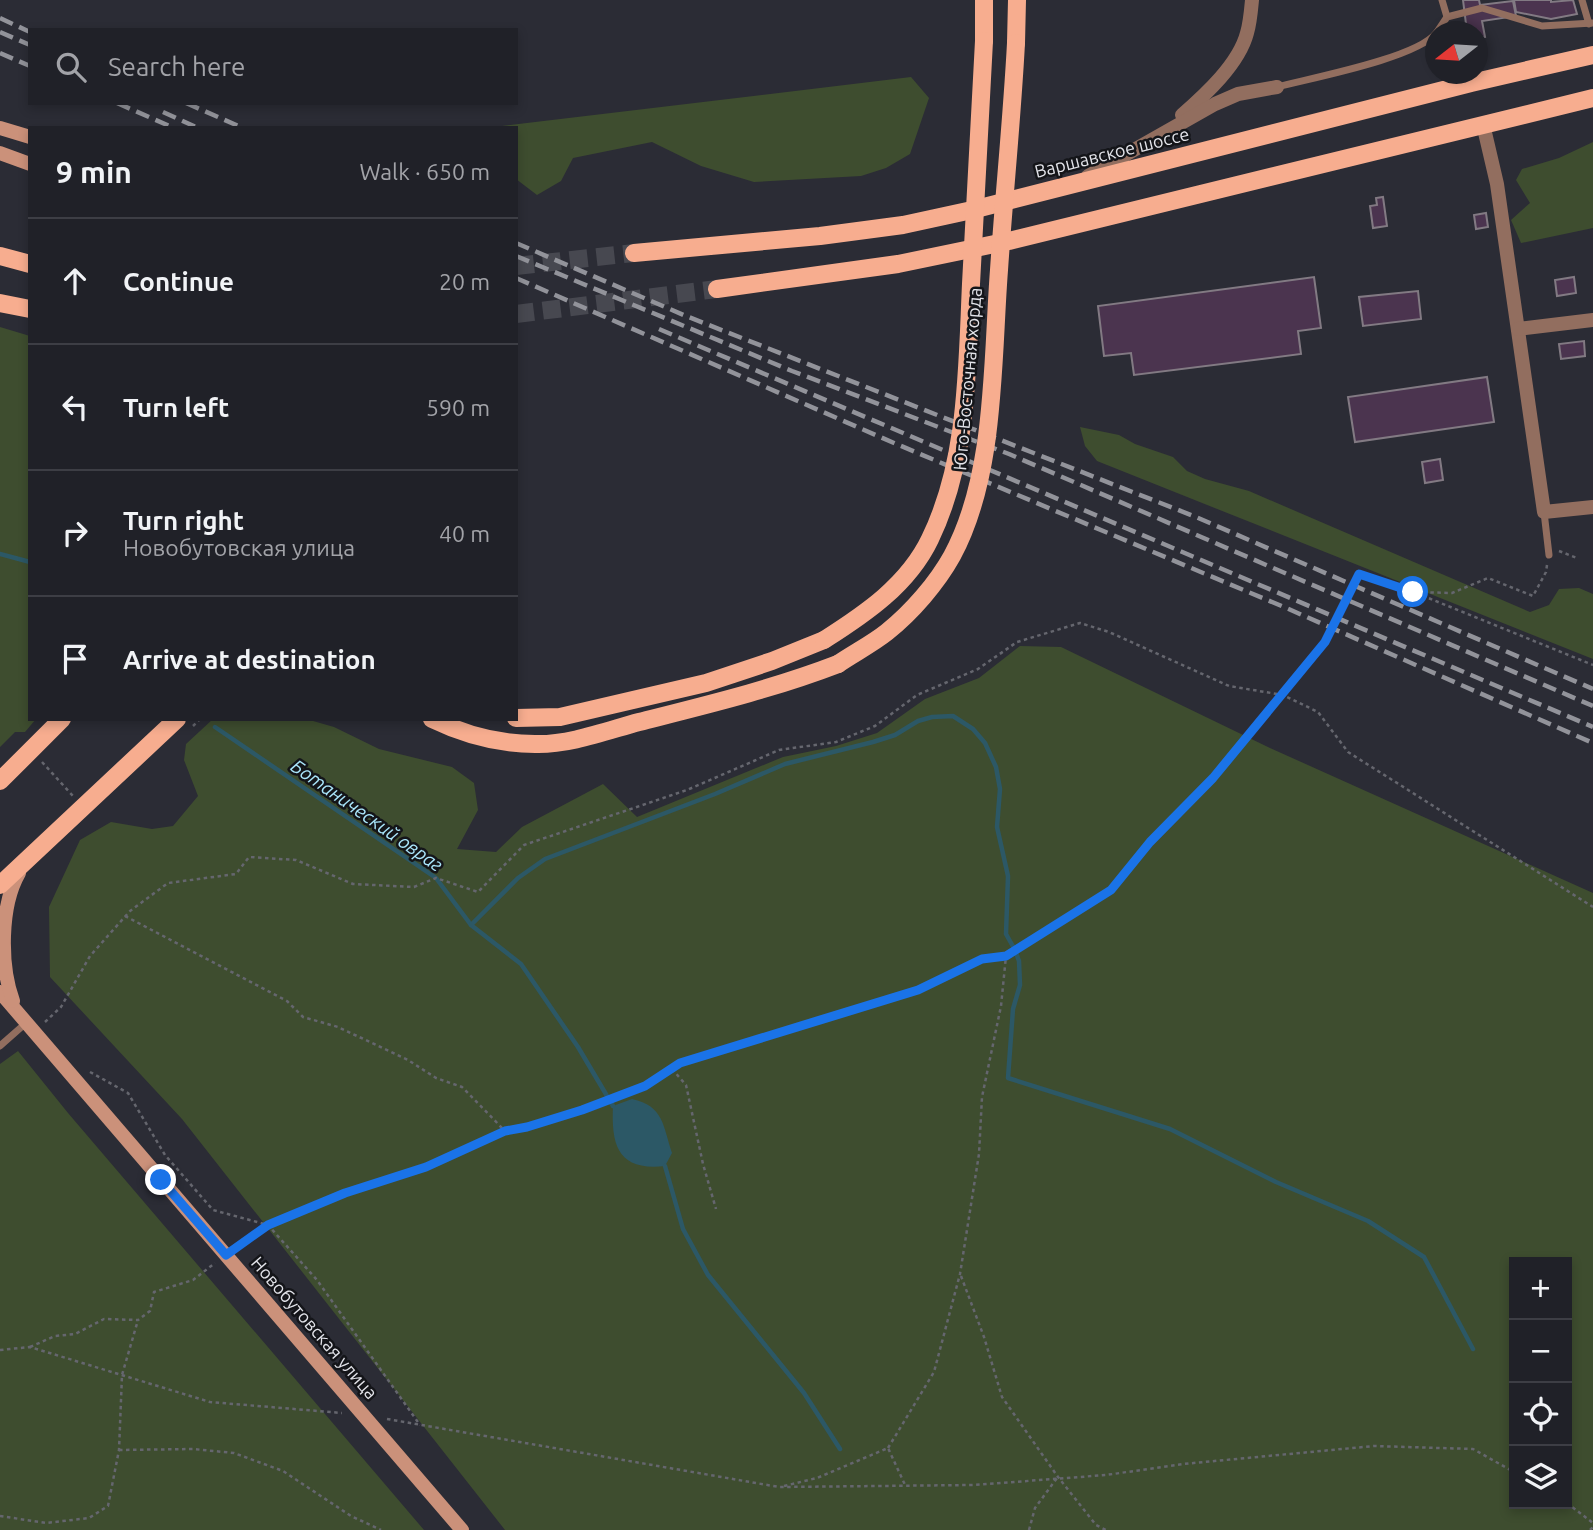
<!DOCTYPE html>
<meta charset="utf-8">
<style>
:root{--surface:#202128;--page:#282930;--text:#f1f3f6;--muted:#a2a3a8;--line:#3d3e45}
body{margin:0;font-family:Ubuntu,sans-serif;background:var(--page);color:var(--text)}
.controls{position:absolute;right:21px;bottom:21px;display:grid;overflow:hidden;border-radius:0px;box-shadow:0 4px 10px #0003}
.controls button{width:63px;height:63px;display:grid;place-items:center;padding:0;border:0;border-bottom:2px solid var(--line);background:var(--surface);color:var(--text);font:35px sans-serif}
.compass{position:absolute;left:1425px;top:21px;width:63px;height:63px;border-radius:50%;background:var(--surface);box-shadow:0 4px 10px #0003;rotate:253deg}
.stop{position:absolute;width:21px;height:21px;margin:-16px;border:5px solid #1a73e8;border-radius:50%;background:#fff}
.stop.end{background:#1a73e8;border-color:#fff;box-shadow:0 2px 7px #0008}
.list{margin:0;padding:0;list-style:none}
h2{display:flex;justify-content:space-between;align-items:center;height:91px;margin:0;padding:0 28px;font-size:30px}
h2 small{font-size:23px;font-weight:400;color:var(--muted)}
.list li{display:grid;grid-template-columns:46px 1fr auto;gap:21px;align-items:center;box-sizing:border-box;height:126px;padding:0 28px;border-top:2px solid var(--line)}
.list b{display:block;font-size:26px;white-space:nowrap}
.list p{margin:0;font-size:23px;white-space:nowrap;color:var(--muted)}
.list em{font-size:23px;font-style:normal;color:var(--muted)}
.icon{flex:none;width:38px;height:38px;fill:none;stroke:currentColor;stroke-width:2;stroke-linecap:round;stroke-linejoin:round}
.map{position:relative;flex:none;width:1593px;height:1530px;overflow:hidden}
.search{position:absolute;background:var(--surface);box-shadow:0 4px 10px #0003;left:28px;top:28px;width:490px;height:77px;display:flex;align-items:center;gap:18px;box-sizing:border-box;padding:0 24px;border-radius:0px;color:var(--muted);font-size:26px}
.panel{position:absolute;background:var(--surface);box-shadow:0 4px 10px #0003;left:28px;top:126px;width:490px;height:595px;border-radius:0px}
.map>svg:first-child{display:block}
.green{fill:#3e4d2f;fill-rule:evenodd}
.water{fill:#2c5866}
.lines{fill:none;stroke-linecap:round;stroke-linejoin:round}
.stream{stroke:#2c5866;stroke-width:4.5}
.building{fill:#4b344f;stroke:#827a83;stroke-width:2}
.primary-tunnel{stroke:#474850;stroke-width:18;stroke-dasharray:18 9;stroke-linecap:butt}
.path{stroke:#65666e;stroke-width:2.5;stroke-dasharray:3.5 3.5;stroke-linecap:butt}
.lane{stroke:#926e5f;stroke-width:7}
.street{stroke:#926e5f;stroke-width:14}
.secondary{stroke:#cb917a;stroke-width:14}
.primary{stroke:#f7ad8f;stroke-width:18}
.rail{stroke:#92939a;stroke-width:4.5;stroke-dasharray:14 7;stroke-linecap:butt}
.primary-bridge{stroke:#f7ad8f;stroke-width:18}
.route{stroke:#1a73e8;stroke-width:9}
.labels{text-anchor:middle;stroke-width:5;stroke-linejoin:round;paint-order:stroke}
.street-label{font-size:18px;fill:#e3e4ea;stroke:#141519}
.water-label{font-size:19px;font-style:italic;fill:#aae6fb;stroke:#141519}
</style>
<div class="map">
<svg width="1593" height="1530" viewBox="0 0 1593 1530">
<rect width="100%" height="100%" fill="#2b2c35"/>
<g class="green">
<path d="M911,77L929,98L910,154L886,168L861,176L754,182L701,166L652,142L573,158L561,181L537,195L516,179V128H486Z"/>
<path d="M1593,142V228L1521,243L1511,220L1530,203L1516,180L1522,169L1559,158Z"/>
<path d="M0,327L30,336V719H36L25,732H15L0,747Z"/>
<path d="M1080,427L1119,435L1135,444L1173,457L1187,471L1205,479L1249,491L1530,612L1549,605L1559,589L1579,588L1593,594V659L1097,461L1085,446Z"/>
<path d="M1020,646L1061,647L1270,748L1593,893V1530H505L182,1119L50,977L49,907L80,840L111,822L152,829L173,826L198,796L184,760L186,744L213,719H306L334,727L379,749L452,767L474,783L478,810L457,849L496,852L522,827L603,784L637,817L783,757L836,746L877,733L925,699L979,678ZM1514,1262H1567V1504H1514Z"/>
<path d="M18,1051L68,1113L424,1530H0V1064Z"/>
</g>
<path class="water" d="M632,1099C664,1106 663,1126 672,1153L665,1166C619,1171 611,1147 613,1106Z"/>
<g class="lines">
<g class="stream">
<path d="M0,554L30,562"/>
<path d="M215,727L436,878L471,925L521,964L578,1047L613,1106"/>
<path d="M471,925L518,878L545,859L715,794L785,764L873,742L895,735L918,721L932,717L953,716L973,729L985,743L996,767L1000,789L997,827L1008,876L1006,934L1015,950L1019,961L1020,985L1013,1009L1008,1078L1170,1129L1276,1182L1368,1221L1424,1257L1473,1349"/>
<path d="M665,1166L683,1229L708,1275L804,1393L840,1449"/>
</g>
</g>
<g class="building">
<path d="M1463,0H1479L1480,5L1513,1L1516,16L1482,21L1485,37L1478,38V32H1467Z"/>
<path d="M1514,0H1551V2L1573,0L1577,14L1551,19L1516,12Z"/>
<path d="M1383,197L1387,226L1373,228L1370,206L1377,205L1376,198Z"/>
<path d="M1486,213L1488,227L1476,229L1474,215Z"/>
<path d="M1314,277L1321,328L1298,331L1301,354L1134,375L1131,353L1104,356L1098,306Z"/>
<path d="M1574,277L1576,293L1557,296L1555,280Z"/>
<path d="M1418,291L1421,319L1363,326L1359,297Z"/>
<path d="M1584,341L1585,356L1561,359L1559,344Z"/>
<path d="M1487,377L1494,422L1355,442L1348,397Z"/>
<path d="M1440,459L1443,480L1425,483L1422,462Z"/>
</g>
<g class="lines">
<g class="primary-tunnel">
<path d="M516,266L634,253"/>
<path d="M516,314L717,289"/>
</g>
<g class="path">
<path d="M1559,551L1577,558"/>
<path d="M1416,593L1593,665"/>
<path d="M193,726L200,719"/>
<path d="M42,762L73,796"/>
<path d="M125,916L287,1001L303,1017L338,1027L408,1060L436,1078L462,1087L505,1131"/>
<path d="M45,1022L61,1007L90,956L130,911L168,883L236,874L249,857L296,860L353,884L414,887L436,878L478,892L524,845L687,790L779,750L836,742L875,726L917,695L978,669L1017,642L1080,623L1109,632L1229,686L1283,695L1318,712L1348,752L1593,907"/>
<path d="M672,1069L686,1085L703,1164L716,1209"/>
<path d="M90,1072L128,1093L165,1155L213,1210L268,1225L317,1280L420,1425"/>
<path d="M238,1247L268,1225L345,1193L426,1167L505,1131L527,1127L582,1110L645,1086L680,1063L918,990L983,959L1006,956L1029,942L1111,890L1150,842L1213,778L1325,642L1359,574L1413,592L1452,593L1488,578L1533,596L1546,572L1547,565"/>
<path d="M961,1276L984,1337L1002,1397L1058,1477L1096,1525L1106,1530"/>
<path d="M30,1347L55,1336L75,1334L104,1319L138,1320L150,1311L154,1292L193,1280L215,1263"/>
<path d="M0,1350L30,1347L210,1402L342,1413"/>
<path d="M387,1419L779,1487L974,1485L1106,1475L1183,1464L1374,1446L1473,1449L1514,1472"/>
<path d="M888,1448L934,1372L960,1274L979,1154L982,1097L1001,1006L1006,956"/>
<path d="M119,1450L193,1449L234,1453L283,1471L351,1516L381,1530"/>
<path d="M784,1486L817,1478L888,1448L906,1487"/>
<path d="M1567,1503L1593,1523"/>
<path d="M0,1516L46,1523L89,1518L108,1506L119,1450L122,1375L138,1320"/>
<path d="M1029,1530L1035,1508L1057,1478"/>
<path d="M1590,1530L1593,1527"/>
</g>
<g class="lane">
<path d="M1442,0L1447,17"/>
<path d="M1582,0L1589,24"/>
<path d="M1437,32L1447,17L1482,8L1542,26L1593,23"/>
<path d="M1277,87C1311,78 1417,58 1436,33"/>
<path d="M1544,512L1549,555"/>
<path d="M0,1046L26,1023"/>
</g>
<g class="street">
<path d="M1182,115C1205,95 1239,64 1247,33C1250,23 1251,11 1252,0"/>
<path d="M1483,124L1497,184L1544,512L1593,507"/>
<path d="M1088,176L1215,104L1238,94L1277,87"/>
<path d="M1518,329L1593,320"/>
</g>
<g class="secondary">
<path d="M0,128L30,137"/>
<path d="M0,153L30,164"/>
<path d="M0,992L462,1530"/>
<path d="M13,1001C0,965 0,906 19,873"/>
</g>
<g class="primary">
<path d="M984,41V0"/>
<path d="M1016,43L1017,0"/>
<path d="M634,253L820,236L903,225L972,210L1471,83L1593,55"/>
<path d="M0,256L30,264"/>
<path d="M717,289L898,264L1009,241L1593,98"/>
<path d="M0,303L30,309"/>
<path d="M516,718L560,717L706,683L772,661L824,640"/>
<path d="M432,719C465,735 498,744 535,744C569,745 606,731 639,722C706,705 773,689 838,664"/>
<path d="M0,781L62,719"/>
<path d="M0,885L177,719"/>
</g>
<g class="rail">
<path d="M0,18L30,32"/>
<path d="M0,32L30,45"/>
<path d="M0,53L30,66"/>
<path d="M117,103L174,128"/>
<path d="M186,103L243,128"/>
<path d="M163,112L198,128"/>
<path d="M516,243L686,316L1196,517L1593,689"/>
<path d="M516,256L792,371L1009,454L1593,706"/>
<path d="M516,278L894,443L1284,607L1593,743"/>
<path d="M659,329L1593,727"/>
</g>
<g class="primary-bridge">
<path d="M824,640C865,614 908,585 930,539C968,461 967,369 971,284C976,203 980,122 984,41"/>
<path d="M838,664C854,653 872,644 887,632C912,612 937,583 952,556C996,475 992,361 999,270C1004,195 1012,119 1016,43"/>
</g>
</g>
<g class="lines">
<path class="route" d="M161,1180L226,1255L268,1225L345,1193L426,1167L505,1131L527,1127L582,1110L645,1086L680,1063L918,990L982,959L1006,956L1111,890L1150,842L1213,778L1325,642L1359,574L1413,592"/>
</g>
<g class="labels">
<g class="street-label">
<text transform="translate(1112 153) rotate(-14)" y="6">Варшавское шоссе</text>
<text transform="translate(968 379) rotate(-85)" y="6">Юго-Восточная хорда</text>
<text transform="translate(314 1328) rotate(49)" y="6">Новобутовская улица</text>
</g>
<g class="water-label">
<text transform="translate(367 815) rotate(35)" y="7">Ботанический овраг</text>
</g>
</g>
</svg>
<div class="controls">
<button>+</button>
<button>−</button>
<button><svg class="icon" aria-label="locate" viewBox="0 0 24 24"><circle cx="12" cy="12" r="6"/><path d="M12 2v4M12 18v4M2 12h4M18 12h4"/></svg></button>
<button><svg class="icon" aria-label="layers" viewBox="0 0 24 24"><path d="M12 4l9 5-9 5-9-5zM3 14l9 5 9-5"/></svg></button>
</div>
<svg class="compass" viewBox="-18 -18 36 36"><path d="M0-13l5 13h-10z" fill="#e53935"/><path d="M0 13l5-13h-10z" fill="#a2a3a8"/></svg>
<div class="stop" style="left:1413px;top:592px"></div>
<div class="stop end" style="left:161px;top:1180px"></div>
<div class="search"><svg class="icon" aria-label="search" viewBox="0 0 24 24"><circle cx="10" cy="10" r="6"/><path d="M15 15l6 6"/></svg>Search here</div>
<section class="panel">
<h2>9 min<small>Walk · 650 m</small></h2>
<ul class="list">
<li><svg class="icon" aria-label="ahead" viewBox="0 0 24 24"><path d="M12 20V5M6 11l6-6 6 6"/></svg><div><b>Continue</b></div><em>20 m</em></li>
<li><svg class="icon" aria-label="left" viewBox="0 0 24 24"><path d="M17 20v-9H6M10 6l-5 5 5 5"/></svg><div><b>Turn left</b></div><em>590 m</em></li>
<li><svg class="icon" aria-label="right" viewBox="0 0 24 24"><path d="M7 20v-9h11M14 6l5 5-5 5"/></svg><div><b>Turn right</b><p>Новобутовская улица</p></div><em>40 m</em></li>
<li><svg class="icon" aria-label="arrive" viewBox="0 0 24 24"><path d="M6 21V4h12l-3 4 3 4H6"/></svg><div><b>Arrive at destination</b></div></li>
</ul>
</section>
</div>
